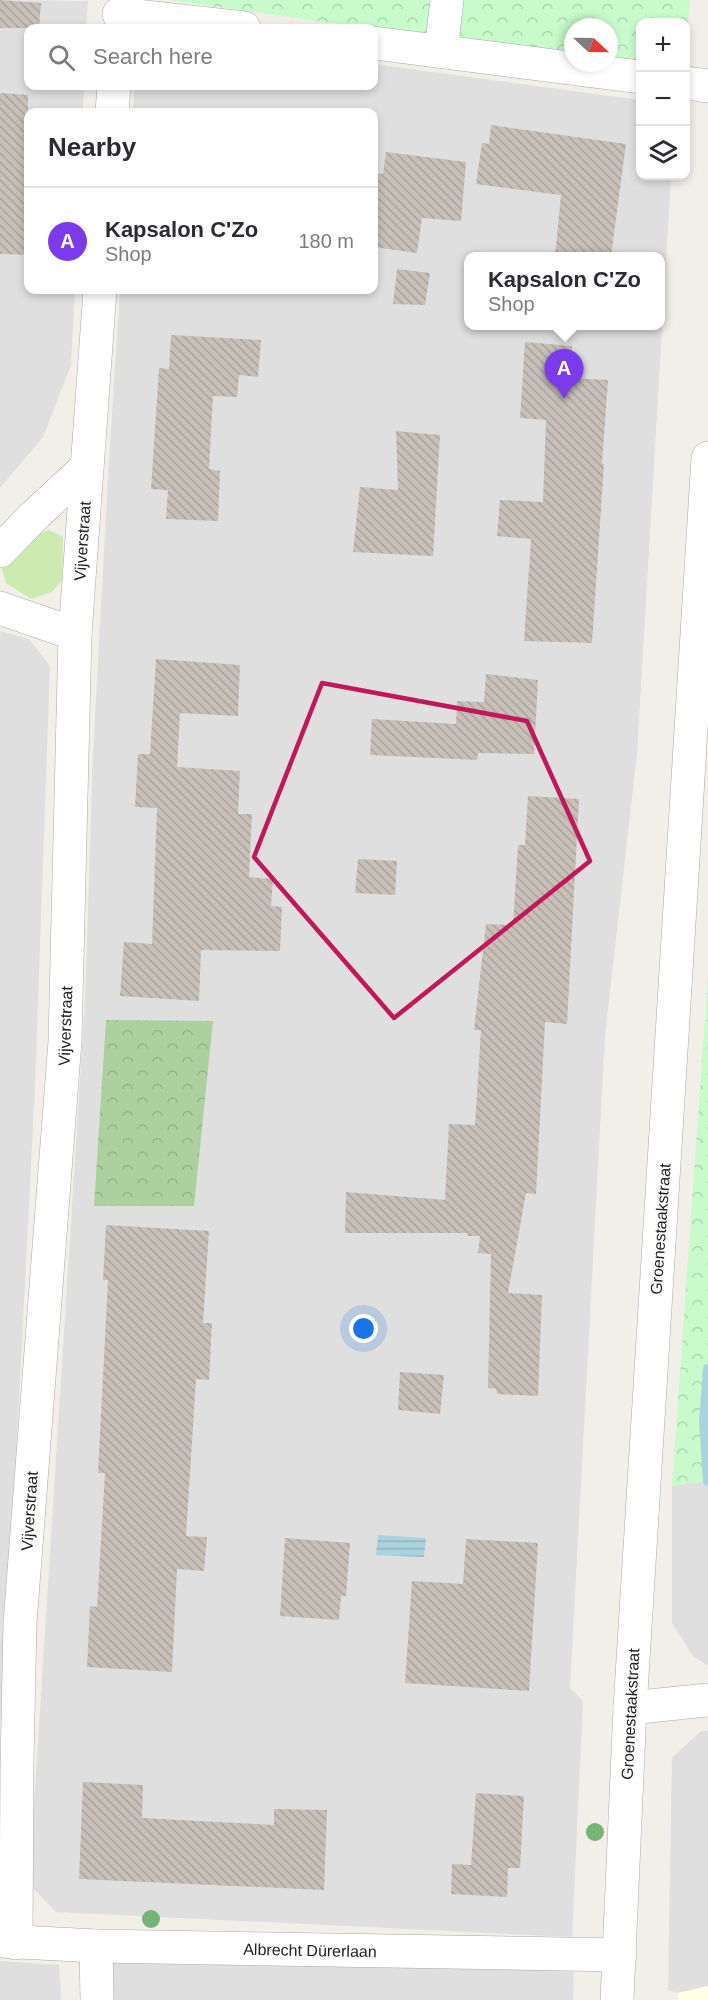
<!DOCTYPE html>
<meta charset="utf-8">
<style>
:root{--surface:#fff;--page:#f2f2f3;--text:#2b2b33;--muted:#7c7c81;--line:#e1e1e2;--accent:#7c3aed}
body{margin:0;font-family:Arial,sans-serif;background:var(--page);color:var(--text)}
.controls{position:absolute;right:18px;top:18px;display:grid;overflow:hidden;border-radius:12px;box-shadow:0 3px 9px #0003}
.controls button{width:54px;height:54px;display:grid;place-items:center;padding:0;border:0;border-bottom:2px solid var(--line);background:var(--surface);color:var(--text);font:30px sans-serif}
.compass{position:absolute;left:564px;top:18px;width:54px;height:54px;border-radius:50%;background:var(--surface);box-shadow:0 3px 9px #0003;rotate:112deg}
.you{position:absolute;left:364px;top:1329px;width:21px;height:21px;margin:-15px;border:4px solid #fff;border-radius:50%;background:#1a73e8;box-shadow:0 0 0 9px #1a73e833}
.badge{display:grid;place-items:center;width:39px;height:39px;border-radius:50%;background:var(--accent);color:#fff;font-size:20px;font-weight:700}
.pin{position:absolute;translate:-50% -50px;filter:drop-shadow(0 2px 3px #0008)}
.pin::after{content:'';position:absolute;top:32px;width:21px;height:18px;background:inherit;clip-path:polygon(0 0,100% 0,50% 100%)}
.popup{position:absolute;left:464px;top:252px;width:201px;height:78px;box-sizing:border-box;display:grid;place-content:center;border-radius:12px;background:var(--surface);filter:drop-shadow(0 2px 4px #0005);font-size:20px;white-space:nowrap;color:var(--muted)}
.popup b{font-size:22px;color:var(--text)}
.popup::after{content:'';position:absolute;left:50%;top:100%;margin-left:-12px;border:12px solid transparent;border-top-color:var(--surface)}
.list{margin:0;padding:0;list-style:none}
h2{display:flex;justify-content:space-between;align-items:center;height:78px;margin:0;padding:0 24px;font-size:26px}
h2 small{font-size:20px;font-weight:400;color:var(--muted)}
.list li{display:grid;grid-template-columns:39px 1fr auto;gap:18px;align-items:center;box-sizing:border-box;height:108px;padding:0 24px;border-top:2px solid var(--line)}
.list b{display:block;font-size:22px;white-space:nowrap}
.list p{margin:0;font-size:20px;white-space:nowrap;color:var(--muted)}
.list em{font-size:20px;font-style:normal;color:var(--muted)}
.icon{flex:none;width:33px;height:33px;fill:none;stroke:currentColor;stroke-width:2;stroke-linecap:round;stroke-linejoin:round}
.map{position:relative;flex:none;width:708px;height:2000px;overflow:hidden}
.search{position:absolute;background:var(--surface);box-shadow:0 3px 9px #0003;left:24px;top:24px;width:354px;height:66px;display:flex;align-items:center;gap:15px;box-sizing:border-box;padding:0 21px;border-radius:12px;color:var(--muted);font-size:22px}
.panel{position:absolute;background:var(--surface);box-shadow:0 3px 9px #0003;left:24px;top:108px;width:354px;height:186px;border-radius:12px}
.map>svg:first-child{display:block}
.residential{fill:#e0dfdf;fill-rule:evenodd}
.education{fill:#ffffe5}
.grass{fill:#cdebb0}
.forest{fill:url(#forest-crowns)}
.park{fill:url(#park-crowns)}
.water{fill:url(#water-rules)}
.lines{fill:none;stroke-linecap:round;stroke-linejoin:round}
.stream{stroke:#aad3df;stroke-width:10}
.building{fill:url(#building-back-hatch)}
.minor-casing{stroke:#a9a9a9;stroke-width:34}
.tertiary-casing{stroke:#a9a9a9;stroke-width:34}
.minor{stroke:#fff;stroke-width:33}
.tertiary{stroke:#fff;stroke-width:33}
.tree{fill:#74b475}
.marked{fill:none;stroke:#c2185b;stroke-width:4.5;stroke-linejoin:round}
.labels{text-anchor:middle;stroke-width:4.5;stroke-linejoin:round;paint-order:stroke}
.street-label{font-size:16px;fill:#222;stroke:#fff}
</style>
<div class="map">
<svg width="708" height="2000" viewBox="0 0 708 2000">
<defs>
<pattern id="forest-crowns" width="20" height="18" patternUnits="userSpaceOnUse" patternTransform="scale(1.5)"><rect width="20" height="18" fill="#add19e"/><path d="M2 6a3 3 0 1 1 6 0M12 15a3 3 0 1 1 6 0" fill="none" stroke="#95b388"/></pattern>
<pattern id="park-crowns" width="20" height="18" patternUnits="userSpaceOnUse" patternTransform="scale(1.5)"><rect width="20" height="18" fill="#c8facc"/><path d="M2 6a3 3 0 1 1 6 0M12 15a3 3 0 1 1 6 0" fill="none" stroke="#acd6af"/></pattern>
<pattern id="water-rules" width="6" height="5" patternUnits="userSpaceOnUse" patternTransform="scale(1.5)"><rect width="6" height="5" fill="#aad3df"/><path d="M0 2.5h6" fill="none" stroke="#92b5bf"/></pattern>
<pattern id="building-back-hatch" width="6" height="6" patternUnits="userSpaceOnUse" patternTransform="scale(1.5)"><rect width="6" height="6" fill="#c7bfb8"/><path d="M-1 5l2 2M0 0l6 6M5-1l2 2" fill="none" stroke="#aba49e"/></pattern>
</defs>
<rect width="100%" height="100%" fill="#f2efe9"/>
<g class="residential">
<path d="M0,0L88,1L86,28H28V86H84L83,112H28V290H75L71,365L43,437L0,488Z"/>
<path d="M374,64L640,100V176H671L637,754L605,1035L570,1688L583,1701L572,1937L56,1912L29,1884L85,1001L93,754L109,460L120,290H374V112H133L134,86H374ZM468,256H660V326H468Z"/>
<path d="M0,631L29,639L50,666L35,1087L3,1712L0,1720Z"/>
<path d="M708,1481V1666L693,1656L672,1623V1486Z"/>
<path d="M701,1731H708V1986L678,1993L668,1990L672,1758Z"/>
<path d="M110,1960L574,1969L573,2000H112Z"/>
<path d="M0,1961L59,1965L61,2000H0Z"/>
</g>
<path class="education" d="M708,1986V2000H678V1993Z"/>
<path class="grass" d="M49,530L63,537L62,580L52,592L31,599L6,583L1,566L35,535Z"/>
<path class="forest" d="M106,1020L213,1021L194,1206H94Z"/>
<g class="park">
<path d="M169,0H690L686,46V22H640V60L609,57V27H573V53L369,28Z"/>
<path d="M708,975V1481L672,1486Z"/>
</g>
<path class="water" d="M378,1535L426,1538L424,1557L376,1555Z"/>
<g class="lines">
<path class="stream" d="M708,1481L704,1421L708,1369"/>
</g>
<g class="building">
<path d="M0,0L41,3L39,28H0Z"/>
<path d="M0,93L28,95V255L0,254Z"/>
<path d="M491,125L626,144L611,256H555L561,195L476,184L482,143L489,144Z"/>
<path d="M386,152L466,162L461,221L422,218L417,253L374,247V173L383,174Z"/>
<path d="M397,269L430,273L425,305L393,304Z"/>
<path d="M171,335L261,340L258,377L239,375L237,397L213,396L209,469L220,471L218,521L166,519L168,490L151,489L159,368L169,369Z"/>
<path d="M525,342L572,346L570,378L608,380L602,464H604L592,643L524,641L531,539L497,536L500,500L543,502L546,420L520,418Z"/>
<path d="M396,431L440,435L433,556L353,552L360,487L398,490Z"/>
<path d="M156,659L240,665L238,716L180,713L177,767L240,771L238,814H252L249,877L273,879L271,906L282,907L280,951L201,950L199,1001L120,996L124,942L152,944L157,808L135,807L138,754H150Z"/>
<path d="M486,674L538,680L534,754L478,753L477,760L370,755L372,719L456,724L457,701L484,702Z"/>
<path d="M528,796L579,799L567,1024L545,1022L536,1194L526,1193L508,1293L542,1295L538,1396L497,1394L496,1389L488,1388L491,1254L478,1253L480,1236H467L468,1233H345L346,1192L445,1200L449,1124L475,1125L481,1030H474L486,924L513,925L518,845H525Z"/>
<path d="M358,859L397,861L395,895L355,893Z"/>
<path d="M106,1225L209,1231L203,1323H212L209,1380L196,1379L186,1536L207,1537L204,1571L177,1569L172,1672L87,1667L90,1606L97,1607L105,1473H98L108,1280H103Z"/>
<path d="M400,1372L444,1375L440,1414L398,1410Z"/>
<path d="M285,1538L350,1543L346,1596H341L339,1620L280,1616Z"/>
<path d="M466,1539L538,1543L529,1691L405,1683L412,1581L463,1584Z"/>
<path d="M83,1782L143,1785L142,1818L274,1825V1809L327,1810L324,1890L79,1879Z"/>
<path d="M476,1793L524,1796L520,1868H508L507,1897L451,1894L452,1864L471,1865Z"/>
</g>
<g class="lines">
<defs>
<g id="minor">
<path d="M119,14L244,28"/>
<path d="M374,43L640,77"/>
<path d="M441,51L447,0"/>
<path d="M686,83L708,86"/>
<path d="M112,112L114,86"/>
<path d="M0,551L35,515L87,467"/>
<path d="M0,608L75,634"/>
<path d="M630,1708L708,1700"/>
<path d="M0,1941L96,1946L620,1955"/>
<path d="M16,1943L17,1762L20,1623L65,1041L75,634L100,290"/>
<path d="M96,1946L97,2000"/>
</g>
<path id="tertiary" d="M617,2000L630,1708L708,458"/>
</defs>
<use href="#minor" class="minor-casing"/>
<use href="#tertiary" class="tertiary-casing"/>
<use href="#minor" class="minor"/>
<use href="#tertiary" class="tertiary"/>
</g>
<g class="tree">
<circle cx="595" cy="1832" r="9"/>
<circle cx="151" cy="1919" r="9"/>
</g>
<path class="marked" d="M322,683L527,721L590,861L394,1018L254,857Z"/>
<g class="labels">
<g class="street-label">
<text transform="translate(82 541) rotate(-86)" y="6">Vijverstraat</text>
<text transform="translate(65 1026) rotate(-88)" y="6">Vijverstraat</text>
<text transform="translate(660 1229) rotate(-86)" y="6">Groenestaakstraat</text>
<text transform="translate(29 1511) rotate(-86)" y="6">Vijverstraat</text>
<text transform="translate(630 1714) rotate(-87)" y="6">Groenestaakstraat</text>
<text transform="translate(310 1950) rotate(1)" y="6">Albrecht Dürerlaan</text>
</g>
</g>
</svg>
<div class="controls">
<button>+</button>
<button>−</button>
<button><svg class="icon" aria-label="layers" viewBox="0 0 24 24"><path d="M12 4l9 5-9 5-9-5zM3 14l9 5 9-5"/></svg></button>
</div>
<svg class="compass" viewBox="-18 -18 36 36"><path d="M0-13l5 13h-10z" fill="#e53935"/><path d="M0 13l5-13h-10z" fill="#7c7c81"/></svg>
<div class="you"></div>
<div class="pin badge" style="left:564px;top:399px">A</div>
<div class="popup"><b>Kapsalon C'Zo</b>Shop</div>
<div class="search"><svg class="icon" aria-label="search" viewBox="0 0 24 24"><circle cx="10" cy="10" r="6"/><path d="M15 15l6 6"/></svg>Search here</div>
<section class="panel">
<h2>Nearby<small></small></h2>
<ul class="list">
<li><span class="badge">A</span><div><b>Kapsalon C'Zo</b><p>Shop</p></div><em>180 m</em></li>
</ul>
</section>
</div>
